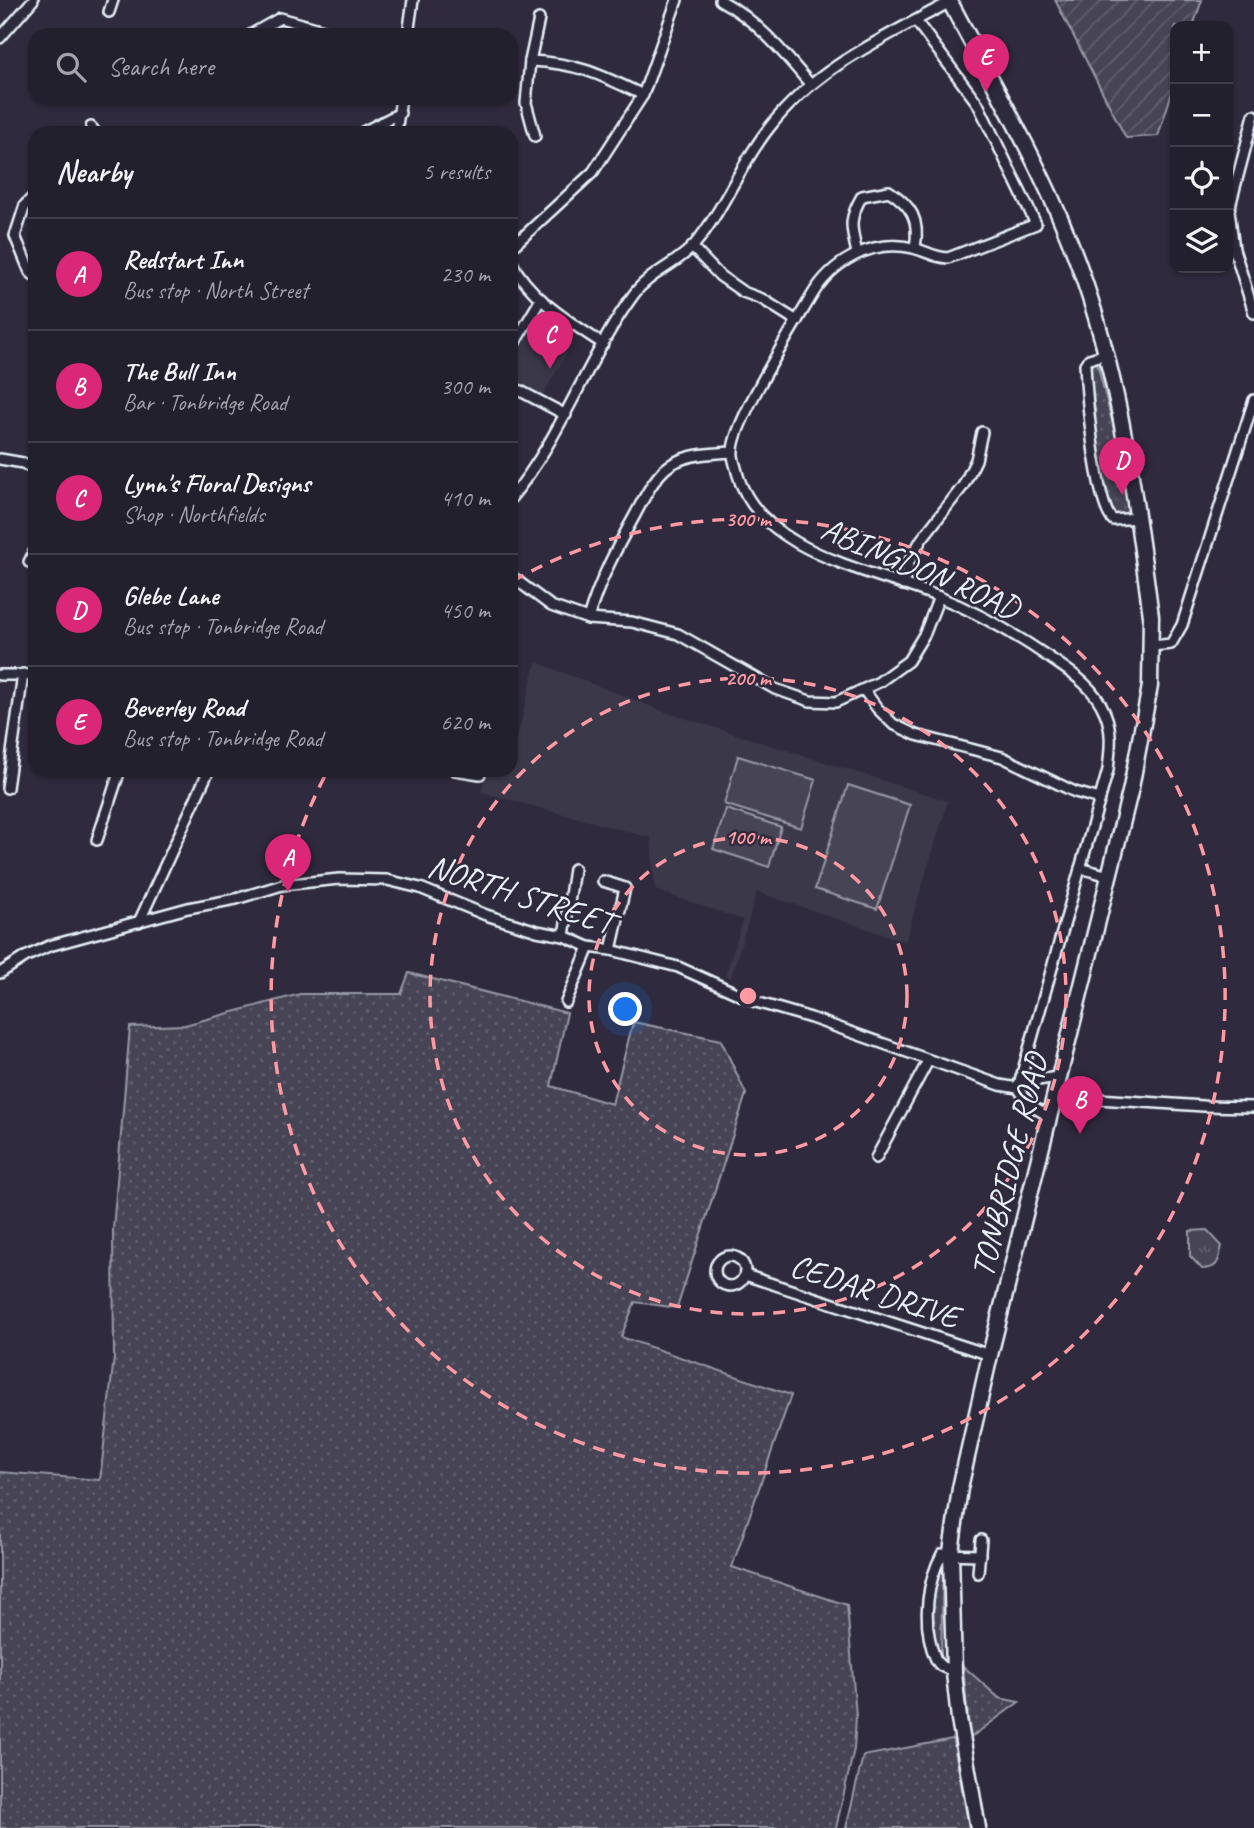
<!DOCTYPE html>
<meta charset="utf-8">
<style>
:root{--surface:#23202e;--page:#2f2d3a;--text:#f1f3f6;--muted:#a3a3aa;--line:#403e4a;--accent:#db2777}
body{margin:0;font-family:Caveat,sans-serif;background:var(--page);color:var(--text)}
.controls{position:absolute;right:21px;top:21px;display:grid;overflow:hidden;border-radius:14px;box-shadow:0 2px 5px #0004}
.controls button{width:63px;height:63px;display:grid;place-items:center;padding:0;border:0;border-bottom:2px solid var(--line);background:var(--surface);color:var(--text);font:35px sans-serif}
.you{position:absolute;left:626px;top:1010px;width:24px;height:24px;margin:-18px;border:5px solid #fff;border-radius:50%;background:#1a73e8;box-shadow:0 0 0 10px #1a73e833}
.badge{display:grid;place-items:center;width:46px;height:46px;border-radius:50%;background:var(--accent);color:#fff;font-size:23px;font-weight:700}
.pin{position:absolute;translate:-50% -58px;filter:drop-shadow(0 2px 4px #0008)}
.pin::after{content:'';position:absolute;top:37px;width:24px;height:21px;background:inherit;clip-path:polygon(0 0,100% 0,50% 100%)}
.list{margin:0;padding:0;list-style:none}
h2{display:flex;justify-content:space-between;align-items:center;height:91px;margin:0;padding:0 28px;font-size:30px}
h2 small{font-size:23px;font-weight:400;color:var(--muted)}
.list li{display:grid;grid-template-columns:46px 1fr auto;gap:21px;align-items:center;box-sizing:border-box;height:112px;padding:0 28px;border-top:2px solid var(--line)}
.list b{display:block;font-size:26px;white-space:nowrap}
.list p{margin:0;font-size:23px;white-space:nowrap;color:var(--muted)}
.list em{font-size:23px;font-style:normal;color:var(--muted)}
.icon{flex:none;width:38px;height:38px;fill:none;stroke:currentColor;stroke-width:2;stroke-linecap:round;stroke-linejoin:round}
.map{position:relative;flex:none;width:1254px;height:1828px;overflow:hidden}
.search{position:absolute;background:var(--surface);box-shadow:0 2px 5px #0004;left:28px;top:28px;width:490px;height:77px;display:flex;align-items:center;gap:18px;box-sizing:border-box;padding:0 24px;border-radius:21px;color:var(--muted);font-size:26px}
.panel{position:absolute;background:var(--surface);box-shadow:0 2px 5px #0004;left:28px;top:126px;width:490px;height:651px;border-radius:21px}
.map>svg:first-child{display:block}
.built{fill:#3b3749}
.grass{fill:url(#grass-dots);stroke:#979aa6;stroke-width:2}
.park{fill:url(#park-tufts);stroke:#979aa6;stroke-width:2}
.garden{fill:url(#garden-furrows);stroke:#979aa6;stroke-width:2}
.pitch{fill:#464455;stroke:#979aa6;stroke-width:2}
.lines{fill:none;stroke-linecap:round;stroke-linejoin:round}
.minor-casing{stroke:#e8f1f8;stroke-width:14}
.primary-casing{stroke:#e8f1f8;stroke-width:19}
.minor{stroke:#2f2a3d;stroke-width:9}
.primary{stroke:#2f2a3d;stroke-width:14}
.ring{fill:none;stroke:#ff9aa2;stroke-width:3.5;stroke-dasharray:12 9}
.labels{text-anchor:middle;stroke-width:5;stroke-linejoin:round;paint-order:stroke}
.street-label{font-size:33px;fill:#e8f1f8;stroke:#2f2a3d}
.centre{fill:#ff9aa2;stroke:#2f2a3d;stroke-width:3.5}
.ring-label{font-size:21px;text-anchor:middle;font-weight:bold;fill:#ff9aa2;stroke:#2f2a3d;stroke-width:5;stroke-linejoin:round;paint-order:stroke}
</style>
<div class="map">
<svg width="1254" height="1828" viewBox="0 0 1254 1828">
<defs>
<pattern id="grass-dots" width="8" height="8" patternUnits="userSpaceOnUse" patternTransform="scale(1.75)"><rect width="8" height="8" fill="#464455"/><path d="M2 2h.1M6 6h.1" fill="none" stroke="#615f6e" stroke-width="1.8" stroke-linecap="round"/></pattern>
<pattern id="park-tufts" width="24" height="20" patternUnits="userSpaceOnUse" patternTransform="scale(1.75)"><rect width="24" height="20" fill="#464455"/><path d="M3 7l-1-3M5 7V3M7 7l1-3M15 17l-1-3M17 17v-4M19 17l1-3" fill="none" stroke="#615f6e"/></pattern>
<pattern id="garden-furrows" width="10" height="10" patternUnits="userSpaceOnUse" patternTransform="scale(1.75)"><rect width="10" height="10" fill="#464455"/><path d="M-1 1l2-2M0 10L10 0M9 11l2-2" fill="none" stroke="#615f6e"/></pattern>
</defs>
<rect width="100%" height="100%" fill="#2f2a3d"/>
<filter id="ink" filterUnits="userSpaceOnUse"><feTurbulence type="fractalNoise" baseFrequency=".0143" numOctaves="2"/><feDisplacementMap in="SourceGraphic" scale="14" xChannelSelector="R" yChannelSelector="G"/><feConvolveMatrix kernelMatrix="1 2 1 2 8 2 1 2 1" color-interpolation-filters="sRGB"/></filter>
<g filter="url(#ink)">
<g class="built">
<path d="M533,320L573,342L543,395L511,377V359Z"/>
<path d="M536,662L666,712L948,801L905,942L757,892L731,978L725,976L743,920L655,890L651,838L481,792L487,772L511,770V761Z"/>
</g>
<g class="grass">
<path d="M1095,362L1097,363L1116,437L1128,510C1124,516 1119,517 1113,515C1096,480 1093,409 1089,369L1091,363Z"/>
<path d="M409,973L567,1013L551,1086L612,1104L633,1022L721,1040L746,1094L677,1308L635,1302L621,1337L791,1395L732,1567L847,1605L856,1716L854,1749L836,1828H0V1472L100,1480L114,1357L113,1229L130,1027L185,1025L300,994H401Z"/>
<path d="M942,1565L943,1566L941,1659C926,1632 931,1593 942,1565Z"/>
<path d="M963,1666L999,1698L1019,1702L970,1738Z"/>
<path d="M953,1739L969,1828H846L863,1756Z"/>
</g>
<path class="park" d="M1207,1230L1222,1246C1218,1261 1220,1268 1202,1269L1190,1256V1231Z"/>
<path class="garden" d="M1055,0H1202L1193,26H1175V83L1158,136L1126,138Z"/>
<g class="pitch">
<path d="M738,756L816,780L801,828L724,804Z"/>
<path d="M848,785L910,805L877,909L815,889Z"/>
<path d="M726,809L781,827L769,867L713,849Z"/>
</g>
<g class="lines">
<defs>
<g id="minor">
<path d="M720,0C757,20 783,52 810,84"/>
<path d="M109,12L113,0"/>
<path d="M916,21L978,104L1036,224L948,258C932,257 927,251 913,248C872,238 831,262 811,297C794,326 733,423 733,451C732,458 736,466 737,472C758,553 872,570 939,597C979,613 1015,634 1050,658C1072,673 1095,687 1105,713C1113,732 1110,750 1108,770L1018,1088"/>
<path d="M250,35L280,18L341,35"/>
<path d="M408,35L413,0"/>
<path d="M0,38L33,0"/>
<path d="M530,61C578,63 601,75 643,95"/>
<path d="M1254,115L1229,210L1234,249L1254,313"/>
<path d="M91,127L96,133"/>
<path d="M361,133L400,113"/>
<path d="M396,133L401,98"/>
<path d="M535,136L526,103L530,61L539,19"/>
<path d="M35,195L25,205L15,236L30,272L35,276"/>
<path d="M692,247L720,276L743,292L762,299L797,321"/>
<path d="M511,248L593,172L643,95L677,0"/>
<path d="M857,253C851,227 848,220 862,196L889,191C912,206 920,220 915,248"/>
<path d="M511,261C529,298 570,322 603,344"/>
<path d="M511,349L541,299"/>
<path d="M1106,354L1089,359L1085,364C1086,389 1096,507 1113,520L1138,518"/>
<path d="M511,386L566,415"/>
<path d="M0,459L23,463L35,470"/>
<path d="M511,498C562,437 587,358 634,294C649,273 678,264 695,244C725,208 740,164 769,128C816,67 884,38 950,2"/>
<path d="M29,562L35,550"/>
<path d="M511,576L551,606L588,619L632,622L678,634L775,689L810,701L836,702L879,682L908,661L925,633L939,597"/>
<path d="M903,585L909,562L921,540L963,486L976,460L982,432"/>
<path d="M588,619C599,581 616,549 635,515C643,500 652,481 665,469C683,453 710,454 732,452"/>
<path d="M1152,646L1171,644L1182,625L1254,400"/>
<path d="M0,675H35"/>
<path d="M864,690L877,708L893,724L916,735L1002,757L1075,792L1100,799"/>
<path d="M455,770L480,774"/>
<path d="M7,788L23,674"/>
<path d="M97,840L120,770"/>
<path d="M1080,868L1109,876"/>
<path d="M603,881L625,888L611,950"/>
<path d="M139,922L209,770"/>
<path d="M564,936L574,869"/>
<path d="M0,973L25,957L49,946L188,908L236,899L282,885L339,879L387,880L420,888L486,915L537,931L564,936L589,947L611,950L678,967L756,1002L811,1018L1000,1085L1018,1088L1038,1080L1058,1077"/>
<path d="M566,1002L589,947"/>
<path d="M1018,1088L1030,1105L1049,1116"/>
<path d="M1054,1096L1203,1106L1254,1107"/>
<path d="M876,1158L928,1061"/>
<circle cx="730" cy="1271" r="15"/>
<path d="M745,1275L990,1355"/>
<path d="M978,1573L981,1540"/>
<path d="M953,1670C948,1669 942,1668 939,1664C935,1660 934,1654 932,1649C923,1618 927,1582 942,1554L980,1555"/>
</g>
<path id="primary" d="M949,0C997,92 1052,183 1085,283C1122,391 1136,504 1151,616L1150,686L1131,788L990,1355L960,1488L951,1552L954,1673L959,1719L978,1828"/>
</defs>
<use href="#minor" class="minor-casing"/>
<use href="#primary" class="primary-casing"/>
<use href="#minor" class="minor"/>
<use href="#primary" class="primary"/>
</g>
</g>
<g class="ring">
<circle cx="748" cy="996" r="159"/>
<circle cx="748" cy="996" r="318"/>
<path d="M513 581A477 477 0 1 1 327 772"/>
</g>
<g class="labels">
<g class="street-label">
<text transform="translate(921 567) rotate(23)" y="12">ABINGDON ROAD</text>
<text transform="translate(521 893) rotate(18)" y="12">NORTH STREET</text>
<text transform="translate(1008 1165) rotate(-76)" y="12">TONBRIDGE ROAD</text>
<text transform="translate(875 1290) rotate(18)" y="12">CEDAR DRIVE</text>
</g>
</g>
<circle cx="748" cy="996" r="10" class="centre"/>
<g class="ring-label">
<text x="748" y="526">300 m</text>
<text x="748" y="685">200 m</text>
<text x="748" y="844">100 m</text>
</g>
</svg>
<div class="controls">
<button>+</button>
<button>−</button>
<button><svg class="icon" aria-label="locate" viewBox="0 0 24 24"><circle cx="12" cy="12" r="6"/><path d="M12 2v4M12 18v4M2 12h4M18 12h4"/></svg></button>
<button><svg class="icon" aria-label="layers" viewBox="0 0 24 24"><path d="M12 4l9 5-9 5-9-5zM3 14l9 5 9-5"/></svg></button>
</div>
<div class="you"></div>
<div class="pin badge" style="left:288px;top:892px">A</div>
<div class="pin badge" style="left:1080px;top:1134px">B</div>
<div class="pin badge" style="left:550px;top:369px">C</div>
<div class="pin badge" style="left:1122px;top:495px">D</div>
<div class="pin badge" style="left:986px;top:92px">E</div>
<div class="search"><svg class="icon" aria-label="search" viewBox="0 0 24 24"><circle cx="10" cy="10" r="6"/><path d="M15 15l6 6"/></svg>Search here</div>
<section class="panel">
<h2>Nearby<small>5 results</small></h2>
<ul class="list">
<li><span class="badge">A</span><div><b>Redstart Inn</b><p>Bus stop · North Street</p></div><em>230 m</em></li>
<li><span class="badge">B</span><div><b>The Bull Inn</b><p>Bar · Tonbridge Road</p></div><em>300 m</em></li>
<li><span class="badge">C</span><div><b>Lynn's Floral Designs</b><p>Shop · Northfields</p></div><em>410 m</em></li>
<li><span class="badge">D</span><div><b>Glebe Lane</b><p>Bus stop · Tonbridge Road</p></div><em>450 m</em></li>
<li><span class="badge">E</span><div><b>Beverley Road</b><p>Bus stop · Tonbridge Road</p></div><em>620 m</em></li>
</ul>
</section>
</div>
